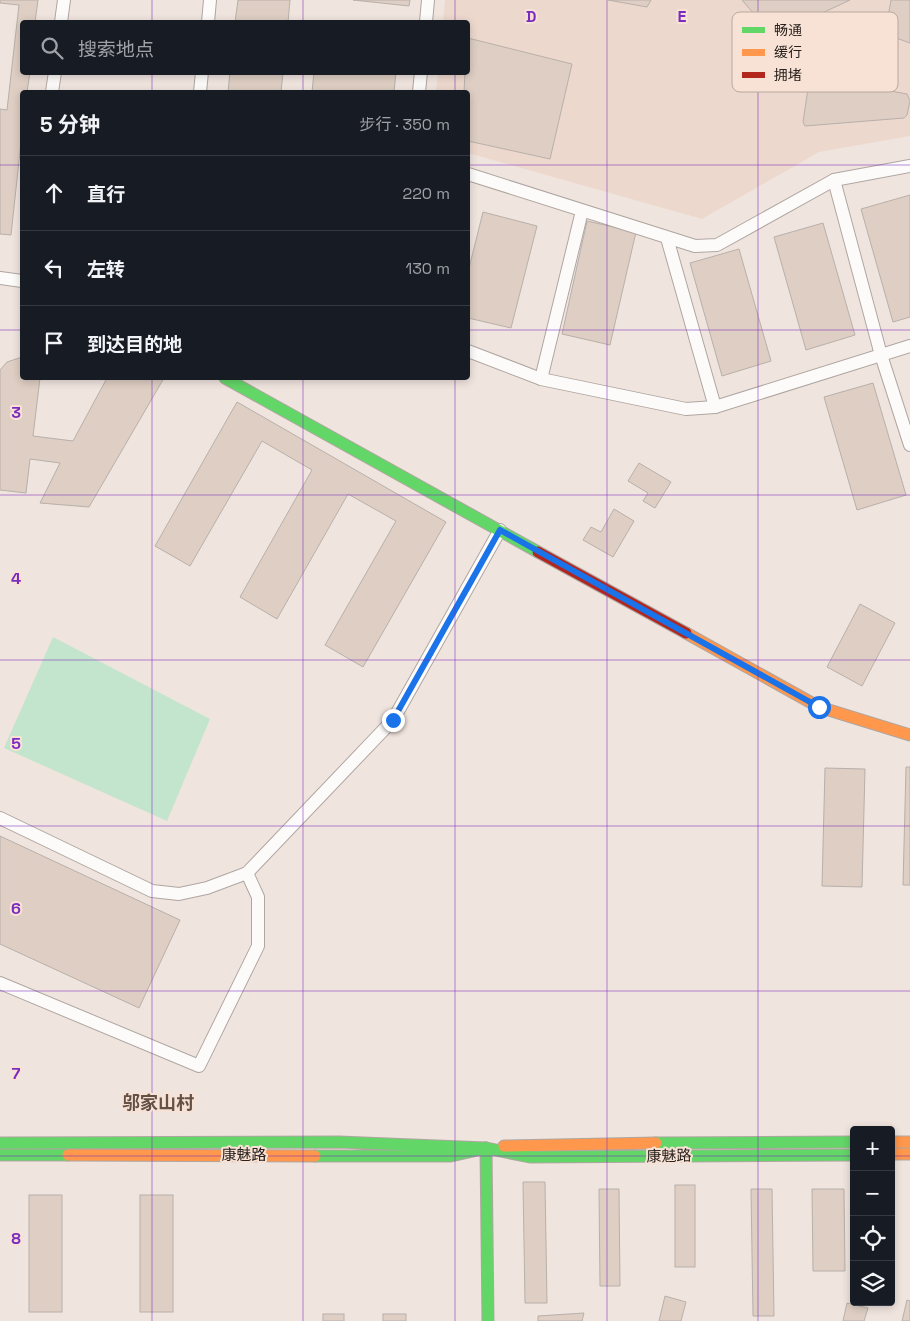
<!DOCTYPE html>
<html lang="zh">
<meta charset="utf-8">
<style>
:root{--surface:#171b24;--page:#20242c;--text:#f1f3f6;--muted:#9ea1a6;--line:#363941}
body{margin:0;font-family:"Space Grotesk","Noto Sans SC",sans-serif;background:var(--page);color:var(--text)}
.controls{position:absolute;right:15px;bottom:15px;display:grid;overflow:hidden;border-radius:5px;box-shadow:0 2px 8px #0003}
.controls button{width:45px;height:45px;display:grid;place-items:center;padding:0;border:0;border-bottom:1px solid var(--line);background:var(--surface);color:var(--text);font:25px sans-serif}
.stop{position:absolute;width:15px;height:15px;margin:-11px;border:4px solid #1a73e8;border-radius:50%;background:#fff}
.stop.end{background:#1a73e8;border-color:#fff;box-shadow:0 1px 5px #0008}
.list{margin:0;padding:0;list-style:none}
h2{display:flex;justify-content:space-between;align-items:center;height:65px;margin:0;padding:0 20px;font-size:21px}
h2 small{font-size:16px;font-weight:400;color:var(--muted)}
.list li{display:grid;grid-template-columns:32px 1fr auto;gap:15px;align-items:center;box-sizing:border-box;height:75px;padding:0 20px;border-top:1px solid var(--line)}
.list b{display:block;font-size:19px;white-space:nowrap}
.list em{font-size:16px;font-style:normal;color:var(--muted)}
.icon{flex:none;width:28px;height:28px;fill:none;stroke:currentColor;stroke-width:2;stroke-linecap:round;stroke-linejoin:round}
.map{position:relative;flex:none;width:910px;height:1321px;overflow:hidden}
.search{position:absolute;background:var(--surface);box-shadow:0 2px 8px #0003;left:20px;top:20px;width:450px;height:55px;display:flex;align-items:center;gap:12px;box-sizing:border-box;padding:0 18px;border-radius:5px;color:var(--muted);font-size:19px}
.panel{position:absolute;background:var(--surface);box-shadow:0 2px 8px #0003;left:20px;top:90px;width:450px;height:290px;border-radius:5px}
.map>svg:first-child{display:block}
.built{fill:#edd8cd}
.green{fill:#c4e5cd}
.building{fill:#decec3;stroke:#b8b0ab}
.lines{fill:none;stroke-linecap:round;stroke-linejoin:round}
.street-casing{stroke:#afa6a1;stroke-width:14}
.fast-casing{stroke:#afa6a1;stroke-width:13}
.slow-casing{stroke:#afa6a1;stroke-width:13}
.jam-casing{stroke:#afa6a1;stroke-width:13}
.street{stroke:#fdfbfa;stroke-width:12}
.fast{stroke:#63d668;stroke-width:11}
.slow{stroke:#ff974d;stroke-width:11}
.jam{stroke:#b3261e;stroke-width:11}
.route{stroke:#1a73e8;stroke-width:6}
.grid{fill:none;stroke:#7b2cbf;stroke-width:1;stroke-opacity:0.55}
.labels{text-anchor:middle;stroke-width:4;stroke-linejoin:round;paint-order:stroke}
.street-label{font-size:15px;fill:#27201b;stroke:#f8e2d6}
.quarter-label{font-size:18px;font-weight:bold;fill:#635148;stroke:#f8e2d6}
.key{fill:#f8e2d6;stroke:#b9a89e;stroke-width:1}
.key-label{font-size:14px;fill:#27201b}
.grid-label{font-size:16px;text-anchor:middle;font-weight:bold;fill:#7b2cbf;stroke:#f8e2d6;stroke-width:4;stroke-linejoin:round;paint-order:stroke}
</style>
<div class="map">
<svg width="910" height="1321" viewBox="0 0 910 1321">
<rect width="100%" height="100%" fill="#f0e4de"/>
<path class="built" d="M445,0H910V136L819,152L702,219L468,153V92H436L438,73L468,72V22H443Z"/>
<path class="green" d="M53,637L210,719L167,821L4,748Z"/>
<g class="building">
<path d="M0,0H38L35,22H22V72H30L27,92H22V133L11,235L0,234V109L7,110L19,5L0,3Z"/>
<path d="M238,0H290L288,22H235Z"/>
<path d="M353,0H410L409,6Z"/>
<path d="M608,0H651L647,7Z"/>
<path d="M742,0H850L773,36Z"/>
<path d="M891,0H910V43L885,34Z"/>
<path d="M468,38L572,64L550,159L468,141V92H464L465,72H468Z"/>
<path d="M230,72H283L281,92H228Z"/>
<path d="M314,72H396L394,92H312Z"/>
<path d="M814,77L907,94L910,101L907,115L904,118L805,126L803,122L809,82Z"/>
<path d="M910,195V317L893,322L861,209Z"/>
<path d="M483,212L537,226L511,328L468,318V272Z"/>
<path d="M587,221L636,232L610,345L562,334Z"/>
<path d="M823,223L855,335L806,350L774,237Z"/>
<path d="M739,249L771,361L722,376L690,263Z"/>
<path d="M22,357V378H40L33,436L73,441L107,378H164L89,507L40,503L60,463L30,459L26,493L0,490V370L7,362Z"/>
<path d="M873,383L906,495L857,510L824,397Z"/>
<path d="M237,402L446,522L363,667L325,645L396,521L348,494L277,619L240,597L312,470L262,441L190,566L155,546Z"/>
<path d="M639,463L671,482L655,508L643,501L648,493L628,481Z"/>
<path d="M614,509L634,521L613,557L583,540L591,527L601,532Z"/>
<path d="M860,604L895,623L862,686L827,667Z"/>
<path d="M906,767H910V885H903Z"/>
<path d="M825,768L865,769L862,887L822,886Z"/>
<path d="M0,836L180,920L139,1008L0,944Z"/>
<path d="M523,1182H545L547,1303H525Z"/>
<rect x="675" y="1185" width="20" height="82"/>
<path d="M599,1189H619L620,1286H600Z"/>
<path d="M751,1189H772L774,1316H753Z"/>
<path d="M812,1189H844L845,1271H813Z"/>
<rect x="29" y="1195" width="33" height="117"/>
<rect x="140" y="1195" width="33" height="117"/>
<path d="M665,1296L686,1302L681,1321H659Z"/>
<path d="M907,1300L910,1301V1321H902Z"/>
<path d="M847,1303L868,1308L864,1321H843Z"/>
<path d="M584,1313L582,1321H538V1316Z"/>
<rect x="323" y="1314" width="21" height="7"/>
<rect x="383" y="1314" width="23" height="7"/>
</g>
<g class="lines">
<defs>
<g id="street">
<path d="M61,22L64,0"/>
<path d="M208,22L210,0"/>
<path d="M426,22L428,0"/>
<path d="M52,92L55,72"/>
<path d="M200,92L202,72"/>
<path d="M419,92L421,72"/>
<path d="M468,174L695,246L717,245L834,180L910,166"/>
<path d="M834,180L881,355L910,445"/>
<path d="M667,238L715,407"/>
<path d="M0,278L22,281"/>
<path d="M468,351L541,379L686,409L715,407L910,346"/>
<path d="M541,379L582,211"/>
<path d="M0,818L152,891L179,894L207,888L247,873L393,720L500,530"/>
<path d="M0,983L199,1066L258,946V897L247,873"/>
</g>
<g id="fast">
<path d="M225,378L538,552"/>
<path d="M0,1143L339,1142L486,1148L451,1156H315"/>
<path d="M656,1143L854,1142"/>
<path d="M486,1148L530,1157L854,1155"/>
<path d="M486,1148L488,1321"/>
<path d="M0,1155H68"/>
</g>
<g id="slow">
<path d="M686,633L819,707L910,735"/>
<path d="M891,1142H910"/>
<path d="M504,1146L656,1143"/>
<path d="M891,1154H910"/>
<path d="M68,1155L315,1156"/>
</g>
<path id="jam" d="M538,552L686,633"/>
</defs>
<use href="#street" class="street-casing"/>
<use href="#fast" class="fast-casing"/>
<use href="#slow" class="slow-casing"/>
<use href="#jam" class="jam-casing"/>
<use href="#street" class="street"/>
<use href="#fast" class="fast"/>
<use href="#slow" class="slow"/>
<use href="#jam" class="jam"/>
</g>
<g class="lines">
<path class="route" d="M393,720L500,530L819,707"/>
</g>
<path class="grid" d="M152,0V22M303,0V22M455,0V22M607,0V1321M758,0V1321M152,72V92M303,72V92M455,72V92M0,165H22M468,165H910M0,330H22M468,330H910M152,378V1321M303,378V1321M455,378V1321M0,495H910M0,660H910M0,826H910M0,991H910M0,1156H854M891,1156H910"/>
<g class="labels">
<g class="street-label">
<text x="244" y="1160">康魅路</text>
<text transform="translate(669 1156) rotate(-1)" y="5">康魅路</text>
</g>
<g class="quarter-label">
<text x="158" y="1109">邬家山村</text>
</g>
</g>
<rect x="732" y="12" width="166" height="80" rx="8" class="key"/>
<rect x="742" y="27" width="23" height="6" fill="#63d668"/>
<rect x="742" y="49" width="23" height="7" fill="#ff974d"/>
<rect x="742" y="72" width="23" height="6" fill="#b3261e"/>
<g class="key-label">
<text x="774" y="35">畅通</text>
<text x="774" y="57">缓行</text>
<text x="774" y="80">拥堵</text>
</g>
<g class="grid-label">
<text x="531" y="22">D</text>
<text x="682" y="22">E</text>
<text x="16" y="418">3</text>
<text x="16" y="584">4</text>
<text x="16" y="749">5</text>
<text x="16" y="914">6</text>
<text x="16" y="1079">7</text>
<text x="16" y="1244">8</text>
</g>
</svg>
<div class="controls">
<button>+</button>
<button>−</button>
<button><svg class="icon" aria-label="locate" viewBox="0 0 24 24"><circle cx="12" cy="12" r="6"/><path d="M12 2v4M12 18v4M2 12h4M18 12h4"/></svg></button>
<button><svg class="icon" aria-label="layers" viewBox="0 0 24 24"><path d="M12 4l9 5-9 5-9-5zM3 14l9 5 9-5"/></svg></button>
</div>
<div class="stop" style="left:819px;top:707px"></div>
<div class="stop end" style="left:393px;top:720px"></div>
<div class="search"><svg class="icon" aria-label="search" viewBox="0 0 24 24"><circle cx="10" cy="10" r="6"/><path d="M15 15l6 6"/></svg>搜索地点</div>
<section class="panel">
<h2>5 分钟<small>步行 · 350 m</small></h2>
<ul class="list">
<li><svg class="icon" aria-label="ahead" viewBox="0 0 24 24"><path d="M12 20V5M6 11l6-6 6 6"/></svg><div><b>直行</b></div><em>220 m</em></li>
<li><svg class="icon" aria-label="left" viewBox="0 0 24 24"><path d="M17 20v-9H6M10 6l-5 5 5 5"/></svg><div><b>左转</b></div><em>130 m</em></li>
<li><svg class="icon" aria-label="arrive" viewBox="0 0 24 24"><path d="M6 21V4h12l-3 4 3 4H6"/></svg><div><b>到达目的地</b></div></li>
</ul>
</section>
</div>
